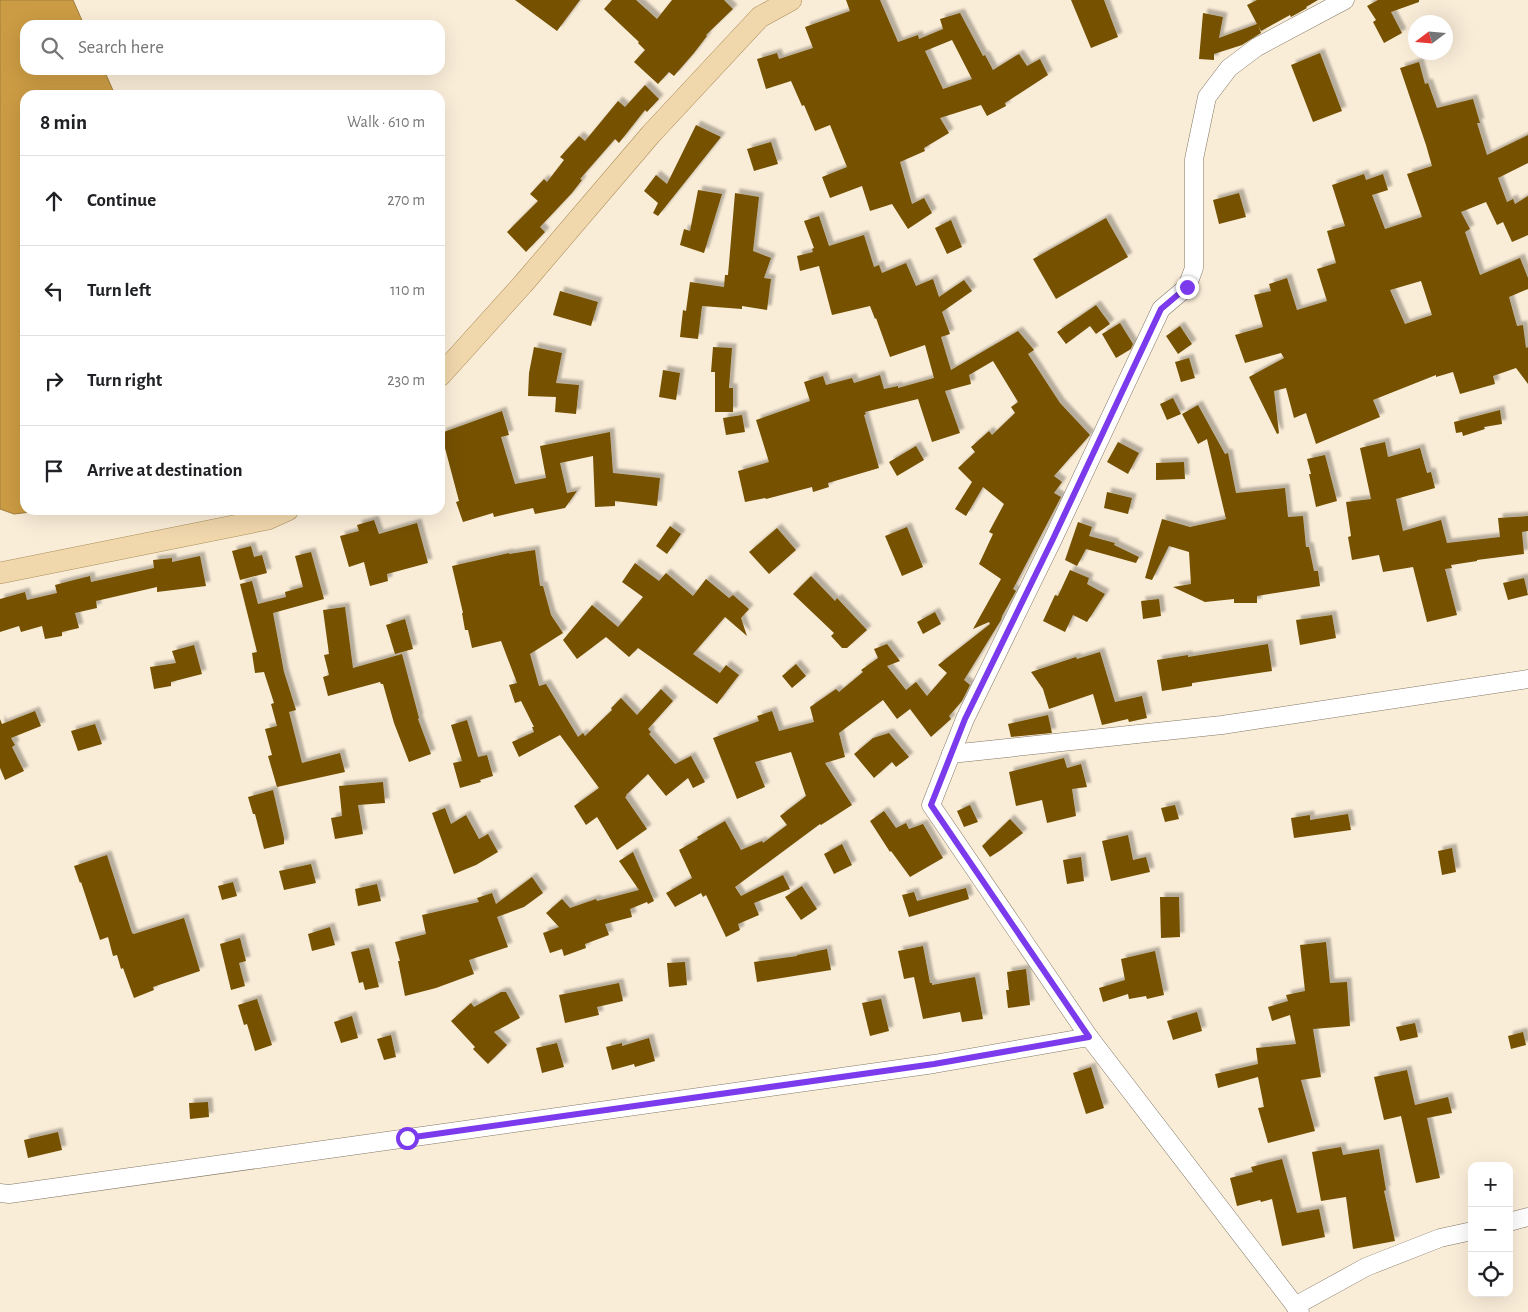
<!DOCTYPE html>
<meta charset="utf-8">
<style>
:root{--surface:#fff;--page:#f6f6f6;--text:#202124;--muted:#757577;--line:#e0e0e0}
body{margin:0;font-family:"Alegreya Sans",sans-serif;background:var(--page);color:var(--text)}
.controls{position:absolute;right:15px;bottom:15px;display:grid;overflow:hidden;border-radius:10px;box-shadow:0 5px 20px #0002}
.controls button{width:45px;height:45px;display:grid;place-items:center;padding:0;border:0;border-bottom:1px solid var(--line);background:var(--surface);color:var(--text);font:25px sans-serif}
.compass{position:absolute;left:1408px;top:15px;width:45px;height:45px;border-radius:50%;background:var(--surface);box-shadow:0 5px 20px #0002;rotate:254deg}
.stop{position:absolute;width:15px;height:15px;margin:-11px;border:4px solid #7c3aed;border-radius:50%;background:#fff}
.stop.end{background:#7c3aed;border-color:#fff;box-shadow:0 1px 5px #0008}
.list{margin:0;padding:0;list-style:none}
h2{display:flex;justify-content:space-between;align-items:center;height:65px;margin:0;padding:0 20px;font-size:21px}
h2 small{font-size:16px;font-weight:400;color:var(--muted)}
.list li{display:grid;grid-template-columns:32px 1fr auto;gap:15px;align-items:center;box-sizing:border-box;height:90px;padding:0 20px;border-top:1px solid var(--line)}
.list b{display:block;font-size:19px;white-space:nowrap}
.list em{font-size:16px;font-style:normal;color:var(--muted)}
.icon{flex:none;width:28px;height:28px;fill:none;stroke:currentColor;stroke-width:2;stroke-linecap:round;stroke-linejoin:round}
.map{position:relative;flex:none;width:1528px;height:1312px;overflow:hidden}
.search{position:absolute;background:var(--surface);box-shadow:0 5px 20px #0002;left:20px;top:20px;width:425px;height:55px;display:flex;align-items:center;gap:12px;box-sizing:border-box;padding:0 18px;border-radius:15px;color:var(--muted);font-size:19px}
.panel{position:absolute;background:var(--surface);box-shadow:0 5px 20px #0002;left:20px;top:90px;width:425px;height:425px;border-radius:15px}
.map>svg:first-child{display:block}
.water{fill:#cc9c44;stroke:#9f7c3c}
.building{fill:#745101;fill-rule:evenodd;filter:url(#shadow)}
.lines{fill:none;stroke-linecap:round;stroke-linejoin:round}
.minor-casing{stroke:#837866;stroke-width:19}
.major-casing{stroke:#aa8c5a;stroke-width:22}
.minor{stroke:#fff;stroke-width:18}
.major{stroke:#f1d7ac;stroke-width:21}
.route{stroke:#7c3aed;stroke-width:6}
</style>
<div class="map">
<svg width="1528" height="1312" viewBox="0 0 1528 1312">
<defs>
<filter id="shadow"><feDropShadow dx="4.5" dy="-4.5" stdDeviation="1" flood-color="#0004"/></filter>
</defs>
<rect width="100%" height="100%" fill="#faedd8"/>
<path class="water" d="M0,0H73L84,25H25V70H104L115,95H25V510H48L14,514L0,509Z"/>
<g class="building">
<path d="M515,0H580L557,31Z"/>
<path d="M612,0H636L657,19L672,0H724L733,9L706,35L707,36L694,53L674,76L669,72L658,84L634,62L645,50L638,43L639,42L604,9Z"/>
<path d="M846,0H880L898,42L918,35L919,39L943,29L940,19L960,13L983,56L985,55L993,70L1019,54L1027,66L1040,59L1048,75L1005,103L1006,106L987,116L981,105L940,118L949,133L924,148L925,151L900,162L912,204L924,198L932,213L908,229L892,204L870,211L862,186L830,198L822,177L847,167L830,125L815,131L804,105L802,106L791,81L766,89L757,59L777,53L779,59L813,48L805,27L850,11ZM952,40L972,79L943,89L925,51Z"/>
<path d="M1071,0H1104L1118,37L1091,48Z"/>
<path d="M1257,0H1318L1306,7L1307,8L1291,17L1290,15L1261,31L1258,25L1261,33L1242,45L1214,54V60L1199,59L1203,13L1223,17L1219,38L1257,24L1247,5Z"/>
<path d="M1378,0H1419V2L1391,12L1402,33L1384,43L1373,22L1376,20L1367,6Z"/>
<path d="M1320,53L1342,111L1313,122L1291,65Z"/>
<path d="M1419,62L1425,84L1428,83L1437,108L1473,99L1480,123H1477L1487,155L1528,135V163L1498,178L1507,202L1513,199L1515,204L1528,196V235L1512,242L1503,222L1497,225L1486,202L1461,212L1470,229L1465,232L1480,275L1520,258L1528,278V289L1509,297L1517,326L1523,325L1526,348L1528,347V384L1516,368L1493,376L1495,384L1460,394L1453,372L1436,377V375L1373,400L1380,417L1316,444L1306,413L1294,418L1286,388L1274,391L1279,433L1277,434L1249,377L1284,358L1281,353L1245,363L1235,335L1263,327L1254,295L1271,291L1269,284L1287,278L1297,310L1327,301L1317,269L1336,263L1327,231L1345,226L1332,185L1364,174L1366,180L1383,174L1388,190L1372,195L1385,229L1422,217L1407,174L1432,166L1426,145L1400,68ZM1421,281L1432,315L1405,324L1390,290Z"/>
<path d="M645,85L659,99L647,112L645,110L619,143L615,139L580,179L582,180L572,193L540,227L545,232L526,252L507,232L538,201L530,194L544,179L547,182L564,160L560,157L579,136L585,141L618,101L625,107Z"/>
<path d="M696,125L721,137L658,216L653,213L658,203L644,191L656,175L667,184Z"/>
<path d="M771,142L778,164L754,171L747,149Z"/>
<path d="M698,190L722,194L704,253L680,245L684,229L690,231Z"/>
<path d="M735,193L759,197L753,251L771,258L764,278L771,279L767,310L742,306V309L702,306L698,339L680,337L683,310L686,311L690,282L724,287L725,275H728Z"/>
<path d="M1239,193L1246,217L1219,224L1213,200Z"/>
<path d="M819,216L829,246L864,235L874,267L879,265L882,273L906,263L916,286L933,279L939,297L964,280L972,291L942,312L950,334L941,337L951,370L1018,331L1034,350L1028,354L1060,403L1090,435L1054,476L1062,482L1054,493L1061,497L1013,589L1016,591L1002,616L1001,620L964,680L970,685L962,701L949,716L951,719L931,737L910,709L897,719L883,700L839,733L845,757L825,763L852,805L821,825L820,824L735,887L741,896L783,875L790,889L754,903L759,915L738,924L740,930L726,937L706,895L703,897L701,893L675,907L666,893L692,878L679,850L698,839L697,837L725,821L741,850L762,841L763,843L787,825L780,816L806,796L791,752L755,762L765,787L737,799L713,738L759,721L757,716L772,711L779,731L814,722L810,707L836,689L839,692L863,672L861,670L878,658L874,649L887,644L900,661L887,666L906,690L916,682L927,696L947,673L938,665L990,624L989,622L973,629L1001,579L979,564L993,534L989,532L1004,504L983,487L966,516L955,509L972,482L958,468L975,452L971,447L989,431L992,435L1015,413L1011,407L1018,402L993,361L969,375L971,384L945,391L960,433L932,442L918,399L865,412L866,414L864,415L879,468L828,483L829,487L813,492L812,487L766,499L765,498L745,502L738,471L769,462L756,420L810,401L804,382L823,376L826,385L852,378L854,383L880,375L884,389L898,386V388L934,378L925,345L890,357L876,318L875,319L870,306L832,315L819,266L800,271L797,256L813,252L812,249L814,248L804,221Z"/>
<path d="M1106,218L1128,257L1056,299L1033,259Z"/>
<path d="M951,220L962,247L947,254L935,228Z"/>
<path d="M560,291L598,302L591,326L553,315Z"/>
<path d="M1096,305L1110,324L1096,334L1090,326L1066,344L1057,332Z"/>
<path d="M1120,323L1133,344L1131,349L1116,358L1102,334Z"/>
<path d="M1180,326L1192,344L1178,354L1166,336Z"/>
<path d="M534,347L562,353L556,383L579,385L576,414L555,412L556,397L528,396L529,373Z"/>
<path d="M713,347L732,348L729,388H733V412H715V372H711Z"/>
<path d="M1189,358L1195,378L1181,382L1175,362Z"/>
<path d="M663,370L680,373L676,400L659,397Z"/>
<path d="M1173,398L1181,414L1167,420L1160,404Z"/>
<path d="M1198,405L1225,454L1228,453L1236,493L1285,488L1288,517L1303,516L1306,547H1309L1314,571H1318L1320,586L1257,596V603H1234V599L1205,602L1173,587L1191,584L1189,552L1169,546L1152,580L1145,578L1162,519L1190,527L1226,519L1207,439L1198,444L1182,414Z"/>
<path d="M1500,410L1502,424L1484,427L1485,429L1463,436L1462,432L1456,433L1454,422Z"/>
<path d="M502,411L509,435L501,437L515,484L546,478L540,446L610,432L613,473L660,478L657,506L615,501V506L595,507L593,456L560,463L567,493L577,491L565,508L535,514L533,508L494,517L493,513L463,522L456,502L459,501L441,433Z"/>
<path d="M742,415L745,432L726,435L723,418Z"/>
<path d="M1118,442L1139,453L1128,474L1107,462Z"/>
<path d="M1385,442L1388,457L1420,448L1427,473L1431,472L1435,488L1396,499L1403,531L1441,520L1447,543L1500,537L1498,518L1528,516V531L1522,532L1524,554L1477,560V561L1451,565L1452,568L1445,569L1457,615L1427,622L1413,567L1383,572L1379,555L1352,560L1348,537L1351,536L1346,502L1371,499L1360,448Z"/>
<path d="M916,446L924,460L897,476L889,462Z"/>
<path d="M1325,455L1337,501L1316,507L1309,474H1311L1307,459Z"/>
<path d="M1184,462L1185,479L1156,480V463Z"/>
<path d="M1107,492L1132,498L1128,514L1104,508Z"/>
<path d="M374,520L379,534L417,523L428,563L387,574L388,581L370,586L364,562L349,567L340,536L359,531L357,525Z"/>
<path d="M1078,522L1092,527L1089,536L1115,543L1114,545L1139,557L1136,563L1086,549L1077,566L1065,560Z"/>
<path d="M670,526L681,534L667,554L656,546Z"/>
<path d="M907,527L923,567L902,576L885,536Z"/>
<path d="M777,528L796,550L769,574L749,552Z"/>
<path d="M251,546L254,557L262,555L267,573L240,580L232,551Z"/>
<path d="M535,550L540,586H543L551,615L563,633L530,654L539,686L546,684L578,737L583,733L585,736L612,710L611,708L621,698L637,715L661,689L673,701L648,729L651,732L649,734L675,764L691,756L705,782L693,788L688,778L666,796L648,774L626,795L627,796L625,797L647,829L617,850L597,817L586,825L574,806L599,788L560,735L519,757L512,742L534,732L532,727H534L521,701L515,703L509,685L517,683L501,641L472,648L468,630H465L462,613H463L452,566L509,553V554Z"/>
<path d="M311,552L324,599L273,613L284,672L296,710L289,712L302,763L340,753L345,772L277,787L268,756L272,755L265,729L277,726L271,704L274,703L264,672L255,673L252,653L257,652L240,584L252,581L258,604L286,597L285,592L303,587L295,556Z"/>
<path d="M200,556L206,586L157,592V587L96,601L97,608L75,613L79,628L62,632V636L45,639L42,626L21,632L19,626L0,632V599L25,592L27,600L57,593L55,585L70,581L90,576L91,582L154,568L153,560L172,558V562Z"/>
<path d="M635,563L659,581L666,573L693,596L706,579L729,598L733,595L749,609L741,618L747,636L725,617L693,654L720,673L726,665L739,675L717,704L638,648L629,657L606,637L577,659L563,640L592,605L618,627L643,597L622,582Z"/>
<path d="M1070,570L1089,578L1087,584L1105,594L1087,622L1073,615L1065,632L1043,621L1055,595L1058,596Z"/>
<path d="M811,576L835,601L837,598L867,630L847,648H842L831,636L834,633L793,594Z"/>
<path d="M1524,578L1528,595L1508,600L1503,583Z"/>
<path d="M1159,599L1161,616L1143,619L1141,601Z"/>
<path d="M345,607L353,668L402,654L419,718L418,719L431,754L409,762L394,723L383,684H381L380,682L328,696L323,677L329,675L324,655L329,654L323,610Z"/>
<path d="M935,612L941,624L923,634L917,622Z"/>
<path d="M1332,615L1336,638L1300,645L1296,620Z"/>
<path d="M405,619L413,649L395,654L386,625Z"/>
<path d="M1268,644L1272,671L1192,683V686L1162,691L1157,660L1188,655V657Z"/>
<path d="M194,645L202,674L171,682V686L154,689L150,667L176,663L172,651Z"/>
<path d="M1100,652L1115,702L1142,696L1147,718L1129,722L1128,719L1102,725L1093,694L1049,709L1043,689L1031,672L1076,657L1077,659Z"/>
<path d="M796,664L806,676L792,688L782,676Z"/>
<path d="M35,711L41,726L11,738L15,745L12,747L24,771L5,780L0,768V719L2,724Z"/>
<path d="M1048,715L1052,733L1011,737L1008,724Z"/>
<path d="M467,720L478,757L487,755L493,776L480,780L481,782L460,788L453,763L462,761L451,725Z"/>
<path d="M95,724L102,744L78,751L71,731Z"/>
<path d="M889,733L909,757L896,767L892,762L874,778L854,754L873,738Z"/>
<path d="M1064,758L1067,768L1081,764L1087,787L1072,789L1076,816L1047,823L1042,800L1016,806L1009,772Z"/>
<path d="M383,782L385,803L358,805L363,834L335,839L331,818L342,816L339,786Z"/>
<path d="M273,790L284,838V844L264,849L255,814H253L248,797Z"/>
<path d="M970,805L978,822L964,827L957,811Z"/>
<path d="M1175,805L1179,819L1165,822L1161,808Z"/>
<path d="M445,808L451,824L466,815L479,839L488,834L498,852L476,865L454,874L432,813Z"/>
<path d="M884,811L896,828L906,823L909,829L923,824L943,858L910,877L891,851L890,852L870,821Z"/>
<path d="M1348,814L1351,830L1294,838L1291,818L1310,815V820Z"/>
<path d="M1010,819L1023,833L1001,850L990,857L982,846Z"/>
<path d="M1128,835L1133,860L1146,857L1150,872L1111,881L1102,841Z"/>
<path d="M842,844L852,865L834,874L824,854Z"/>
<path d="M1452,848L1456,872L1442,875L1438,851Z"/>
<path d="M633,852L654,901L648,904L647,902L630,909L632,917L605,924L609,935L585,944L586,948L564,956L562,949L550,953L543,933L559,927L546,913L562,899L570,908L596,899L597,901L639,890L619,861Z"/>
<path d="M107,855L132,933L134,934L184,918L200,971L153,987L154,990L134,998L123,968L121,969L117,955L113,956L108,937L100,940L81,882L80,883L74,866Z"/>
<path d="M1081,857L1084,881L1067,884L1063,860Z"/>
<path d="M311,864L316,883L284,890L279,871Z"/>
<path d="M532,877L543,893L524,907L497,917L508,947L469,960L474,974L436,988L405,996L398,961H400L395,942L426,934L422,915L479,902L477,898L492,893L496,904Z"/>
<path d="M233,882L237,896L222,900L218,886Z"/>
<path d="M377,884L381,901L358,906L355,889Z"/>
<path d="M802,886L817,909L801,920L785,897Z"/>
<path d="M966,888L969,899L909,917L902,895L914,892L917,901Z"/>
<path d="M1160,897H1179L1180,937L1161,938Z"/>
<path d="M330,927L335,945L312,951L308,934Z"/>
<path d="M240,938L246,961L239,963L245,986L231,990L220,944Z"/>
<path d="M1326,942L1330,983L1347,982L1350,1026L1313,1029L1321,1077L1301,1080L1315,1131L1268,1143L1258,1108L1264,1107L1258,1077L1218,1088L1215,1074L1258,1064L1256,1048L1296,1044L1290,1015L1272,1021L1268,1007L1288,1001L1286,995L1305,991L1300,945Z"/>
<path d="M923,946L930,983H932V985L975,977L983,1019L962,1022L960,1012L923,1019L914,977L904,979L898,951Z"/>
<path d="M369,948L379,987L365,990L363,982L359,983L351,952Z"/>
<path d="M827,949L831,970L757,982L754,962L797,956V955Z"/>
<path d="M1155,951L1164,995L1147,999L1146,996L1129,999L1128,994L1103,1002L1099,988L1125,980L1121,959Z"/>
<path d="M685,962L687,985L669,987L667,963Z"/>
<path d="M1026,969L1030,1005L1008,1008L1006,990H1009L1007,972Z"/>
<path d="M619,983L623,1001L597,1007L599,1015L565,1023L559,995Z"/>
<path d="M501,992H506L520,1018L494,1032L507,1045L488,1064L473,1049L475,1047L451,1021L471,1003L474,1007Z"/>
<path d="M257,999L272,1045L255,1051L247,1024L244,1025L238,1005Z"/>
<path d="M881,999L889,1031L870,1036L862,1003Z"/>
<path d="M1197,1012L1202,1031L1173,1040L1167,1021Z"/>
<path d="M352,1016L358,1038L341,1043L334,1022Z"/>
<path d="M1415,1023L1418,1037L1400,1041L1396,1027Z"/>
<path d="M1523,1032L1526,1045L1511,1049L1508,1036Z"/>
<path d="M391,1035L396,1057L384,1060L377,1039Z"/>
<path d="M649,1038L655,1061L635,1067L634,1064L612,1070L606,1047L622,1043V1046Z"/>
<path d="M557,1043L564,1067L542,1073L536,1048Z"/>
<path d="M1091,1067L1104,1108L1086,1114L1073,1073Z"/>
<path d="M1407,1070L1415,1105L1448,1097L1452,1113L1427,1118L1440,1178L1416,1183L1401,1116L1384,1120L1374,1077Z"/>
<path d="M208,1102L209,1117L190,1119L189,1103Z"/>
<path d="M58,1132L62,1150L28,1158L24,1140Z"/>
<path d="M1341,1147L1343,1155L1379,1149L1386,1190L1384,1191L1395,1241L1353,1249L1346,1197L1321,1201L1312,1152Z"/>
<path d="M1282,1159L1297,1213L1319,1209L1325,1237L1282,1246L1272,1199L1261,1202L1260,1200L1237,1206L1230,1178L1253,1172L1251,1167Z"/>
</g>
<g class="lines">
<defs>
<g id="minor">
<path d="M951,754L1222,725L1528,679"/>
<path d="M0,1193L9,1194L934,1064L1089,1037"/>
<path d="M1509,1222L1528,1217"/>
<path d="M1295,1306L1366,1267L1440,1238L1472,1231"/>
<path d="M1300,1312L1089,1037L931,805L965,719L1053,539L1161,309L1187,287L1194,268V159L1207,97L1229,68L1257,47L1345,0"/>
</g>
<g id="major">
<path d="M440,376L523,284L651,134L760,17L791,0"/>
<path d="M0,573L268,519L288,510"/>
</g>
</defs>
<use href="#minor" class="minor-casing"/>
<use href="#major" class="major-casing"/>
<use href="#minor" class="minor"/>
<use href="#major" class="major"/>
</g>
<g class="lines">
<path class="route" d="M407,1138L934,1064L1089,1037L931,805L965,719L1053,539L1161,309L1187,287"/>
</g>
</svg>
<div class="controls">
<button>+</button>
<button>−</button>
<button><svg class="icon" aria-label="locate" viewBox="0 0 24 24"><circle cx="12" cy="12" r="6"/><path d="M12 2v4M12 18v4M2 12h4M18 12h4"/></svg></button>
</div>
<svg class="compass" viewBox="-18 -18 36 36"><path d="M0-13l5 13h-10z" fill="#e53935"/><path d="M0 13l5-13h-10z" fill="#757577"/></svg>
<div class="stop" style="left:407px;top:1138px"></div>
<div class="stop end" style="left:1187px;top:287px"></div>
<div class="search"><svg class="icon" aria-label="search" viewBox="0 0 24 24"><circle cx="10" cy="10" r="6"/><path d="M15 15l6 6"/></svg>Search here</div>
<section class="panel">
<h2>8 min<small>Walk · 610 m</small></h2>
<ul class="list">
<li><svg class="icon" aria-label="ahead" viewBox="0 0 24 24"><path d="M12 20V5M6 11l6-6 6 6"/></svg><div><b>Continue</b></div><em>270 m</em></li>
<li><svg class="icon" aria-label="left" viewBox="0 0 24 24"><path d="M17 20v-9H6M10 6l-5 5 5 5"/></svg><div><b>Turn left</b></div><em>110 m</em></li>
<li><svg class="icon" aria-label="right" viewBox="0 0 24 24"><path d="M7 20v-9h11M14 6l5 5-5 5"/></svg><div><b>Turn right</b></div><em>230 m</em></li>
<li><svg class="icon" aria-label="arrive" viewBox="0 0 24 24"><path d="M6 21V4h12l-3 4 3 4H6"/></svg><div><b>Arrive at destination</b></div></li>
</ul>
</section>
</div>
